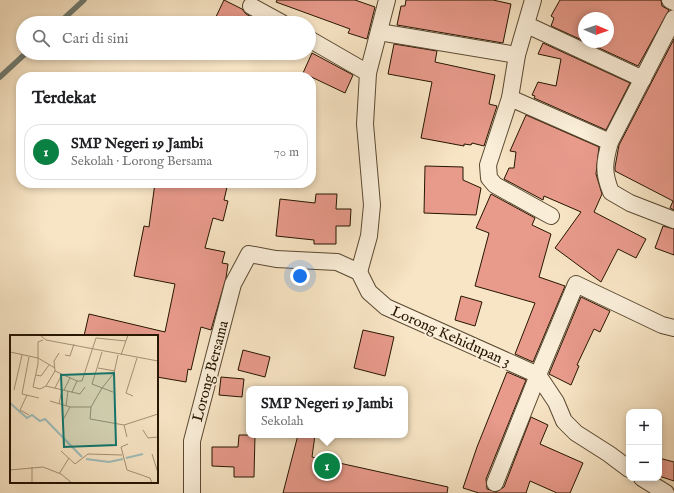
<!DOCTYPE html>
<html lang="id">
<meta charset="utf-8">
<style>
:root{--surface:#fff;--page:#f2f2f2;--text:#202124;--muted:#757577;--line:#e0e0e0;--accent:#0b8043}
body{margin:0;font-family:"IM FELL English",serif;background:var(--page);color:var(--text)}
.controls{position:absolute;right:12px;bottom:12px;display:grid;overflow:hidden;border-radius:8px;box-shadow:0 2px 6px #0003}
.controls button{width:36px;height:36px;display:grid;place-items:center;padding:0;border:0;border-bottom:1px solid var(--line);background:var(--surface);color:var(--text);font:20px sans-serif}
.compass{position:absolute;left:578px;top:12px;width:36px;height:36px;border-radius:50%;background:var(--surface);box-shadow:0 2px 6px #0003;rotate:92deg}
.you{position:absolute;left:300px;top:276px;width:14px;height:14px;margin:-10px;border:3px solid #fff;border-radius:50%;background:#1a73e8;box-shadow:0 0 0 6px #1a73e833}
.badge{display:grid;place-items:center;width:26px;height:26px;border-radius:50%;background:var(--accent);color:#fff;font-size:13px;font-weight:700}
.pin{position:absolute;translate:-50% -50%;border:2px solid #fff;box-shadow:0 1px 4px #0006}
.popup{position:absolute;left:246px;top:386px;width:162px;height:52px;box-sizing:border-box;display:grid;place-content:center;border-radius:8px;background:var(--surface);filter:drop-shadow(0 1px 3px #0005);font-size:13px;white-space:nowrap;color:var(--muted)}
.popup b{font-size:15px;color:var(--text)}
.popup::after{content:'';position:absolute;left:50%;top:100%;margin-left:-8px;border:8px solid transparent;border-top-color:var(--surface)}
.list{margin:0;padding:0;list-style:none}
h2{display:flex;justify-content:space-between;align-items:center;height:52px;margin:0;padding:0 16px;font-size:17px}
h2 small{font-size:13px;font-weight:400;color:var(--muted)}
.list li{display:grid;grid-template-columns:26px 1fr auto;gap:12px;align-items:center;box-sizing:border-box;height:56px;margin:0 8px 8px;padding:0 8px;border:1px solid var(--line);border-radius:16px}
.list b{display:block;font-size:15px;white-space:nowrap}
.list p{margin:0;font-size:13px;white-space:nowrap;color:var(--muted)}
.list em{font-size:13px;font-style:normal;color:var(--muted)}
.icon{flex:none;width:22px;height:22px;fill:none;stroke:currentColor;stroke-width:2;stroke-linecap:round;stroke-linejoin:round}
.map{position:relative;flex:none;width:674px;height:493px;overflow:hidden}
.search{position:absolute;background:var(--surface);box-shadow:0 2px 6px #0003;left:16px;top:16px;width:300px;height:44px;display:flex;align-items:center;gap:10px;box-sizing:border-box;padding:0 14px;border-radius:22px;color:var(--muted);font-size:15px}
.panel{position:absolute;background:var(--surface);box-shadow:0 2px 6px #0003;left:16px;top:72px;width:300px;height:116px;border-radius:16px}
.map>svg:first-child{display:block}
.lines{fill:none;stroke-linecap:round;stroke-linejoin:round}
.stream{stroke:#6e7a70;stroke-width:5.5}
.building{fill:#e89a8b;stroke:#251500}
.minor-casing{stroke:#5a4931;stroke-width:18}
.minor{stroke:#faeed9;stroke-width:16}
.labels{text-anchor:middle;stroke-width:3.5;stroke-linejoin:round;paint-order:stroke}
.street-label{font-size:15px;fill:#251500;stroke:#faeed9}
.inset-river{fill:none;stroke:#9fbdbb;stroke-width:2}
.inset-road{fill:none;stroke:#a49276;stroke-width:1}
.view{fill:#0f766e;fill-opacity:0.15;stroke:#0f766e;stroke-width:2}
.inset-edge{fill:none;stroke:#251500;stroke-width:2}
</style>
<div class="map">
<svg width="674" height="493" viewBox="0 0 674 493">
<rect width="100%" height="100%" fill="#f8e5c5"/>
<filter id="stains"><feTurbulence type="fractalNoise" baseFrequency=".005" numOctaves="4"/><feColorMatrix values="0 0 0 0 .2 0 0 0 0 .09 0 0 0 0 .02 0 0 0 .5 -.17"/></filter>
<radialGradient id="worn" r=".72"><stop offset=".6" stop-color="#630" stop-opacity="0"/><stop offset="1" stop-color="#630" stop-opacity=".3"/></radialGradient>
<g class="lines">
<g class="stream">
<path d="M59,23L84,0"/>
<path d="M0,77L26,53"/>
</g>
</g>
<g class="building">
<path d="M224,0L242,9L246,14L262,23H213Z"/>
<path d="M277,0H355L375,7L367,39L348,33L350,29L276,2Z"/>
<path d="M406,0H493L511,4L503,43L397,25L401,6H405Z"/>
<path d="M560,0H661L662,6L669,10L638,66L586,42H608V18H584V41L551,26L554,18L551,16Z"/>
<path d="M674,39V210L670,208L673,201L615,171V167L619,145Z"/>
<path d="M543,43L630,83L606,130L534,98L535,96L532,95L538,82L556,86L561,59L538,54Z"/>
<path d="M394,44L437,51L435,62L495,75L489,104L497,106L484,146L472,143L471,145L464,144V146L421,138L432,82L388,74Z"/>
<path d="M312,53L353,75L345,93L303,73Z"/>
<path d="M526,115L599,147L596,174L602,194L594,212L646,239L636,258L618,249L601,282L555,248L581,212L544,196L543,200L504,179L509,168H514L516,152L510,151Z"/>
<path d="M425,166L463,167V180L481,188L476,215L424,213Z"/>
<path d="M155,183H228L224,200L228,201L223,221L213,218L205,248L225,252L222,263L228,264L226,278L211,330L201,327L191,370L188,369L186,382L157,377V336H84L89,314L165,332L175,284L134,276L144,226L149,227Z"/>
<path d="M316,194H337L336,209H351L350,226H336V244H314V240L276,236L280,199L315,203Z"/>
<path d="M491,194L535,218L532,225L551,234L539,277L565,286L533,362L515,354L535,303L475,286L489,233L476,228Z"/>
<path d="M663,226L674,229V255L655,248Z"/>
<path d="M461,296L482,302L475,326L455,320Z"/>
<path d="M581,297L610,311L600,332L594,329L577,365L579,366L571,385L549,374Z"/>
<path d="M363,330L394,337L385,376L354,368Z"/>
<path d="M243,350L270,357L265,377L238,370Z"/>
<path d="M507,372L526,380L486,479L487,489L496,492L504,487L531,417L548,425L540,444L583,463L570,493H557L530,481L526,493H479L463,488L477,447Z"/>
<path d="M221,377L244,379L242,397L219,395Z"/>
<path d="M239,435H255L254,477H234V467L212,466V447H238Z"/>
<path d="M298,435H315L312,457L448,487L447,493H283Z"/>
<path d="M659,458L674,462V481L659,476Z"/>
</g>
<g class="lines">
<defs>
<g id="minor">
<path d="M533,0L517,55L510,98L488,165L489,178L495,185L551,216"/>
<path d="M670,0L674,2"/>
<path d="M251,6L282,23"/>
<path d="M674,18L610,142C604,163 603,172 611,192L630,203L674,220"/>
<path d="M527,25L643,79"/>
<path d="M379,32L517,55"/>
<path d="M309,39L368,73"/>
<path d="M510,98L610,142"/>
<path d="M359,272L369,236L372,205L365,124L368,73L387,0"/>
<path d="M642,478L666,493"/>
<path d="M495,483L538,375L576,284L662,325L674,328"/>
<path d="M192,493V441L233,284L249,254L276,259L337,262L359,272L369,292L386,307L538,375L556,402L564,421L576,433L609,454L629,469"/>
</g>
</defs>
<use href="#minor" class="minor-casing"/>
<use href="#minor" class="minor"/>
</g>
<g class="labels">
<g class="street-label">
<text transform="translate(451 336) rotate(24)" y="5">Lorong Kehidupan 3</text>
<text transform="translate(210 371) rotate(-75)" y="5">Lorong Bersama</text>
</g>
</g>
<g transform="translate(10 335)">
<rect width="148" height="148" fill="#f8e5c5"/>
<path class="inset-river" d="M0,68L17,83L22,80L30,86L35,84L72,122M116,123L133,119M76,124L99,127L113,124"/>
<path class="inset-road" d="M30,0L36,5L148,26M33,5L28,7V29L23,52L30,54L36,51L70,59L75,52M0,17L28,23L45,33M92,17L82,49L103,57M55,20L60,21L64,9M108,20L104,38L92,53L81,72L80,84L114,90L148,79M111,20L118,0M19,22L12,59L29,63M88,33L105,36M45,36L67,46H72L86,3L116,6M26,40L31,41L39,30M36,51L45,36L44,26L49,18M45,53L52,39M4,55L12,20M54,55L60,43M62,57L67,46M17,60L10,75L19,80M123,61L116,58L127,23M40,66L60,72H81M49,69L52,55M56,71L58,56M148,79V59M53,85L60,72M114,90L117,102M133,95L138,103L148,102M118,109L111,112L117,135L140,143L142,148M51,116L65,129L78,119L112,120M142,119L148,138M22,132V148M0,135L33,132L51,139L62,148M49,139L59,123"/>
<path class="view" d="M104,38L106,110L54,112L51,40Z"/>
<rect width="148" height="148" class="inset-edge"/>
</g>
<rect width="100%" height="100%" filter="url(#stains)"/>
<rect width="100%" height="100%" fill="url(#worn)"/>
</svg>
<div class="controls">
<button>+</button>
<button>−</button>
</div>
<svg class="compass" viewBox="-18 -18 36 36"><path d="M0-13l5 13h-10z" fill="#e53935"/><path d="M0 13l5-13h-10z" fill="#757577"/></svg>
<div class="you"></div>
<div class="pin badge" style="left:327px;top:466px">1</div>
<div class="popup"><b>SMP Negeri 19 Jambi</b>Sekolah</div>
<div class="search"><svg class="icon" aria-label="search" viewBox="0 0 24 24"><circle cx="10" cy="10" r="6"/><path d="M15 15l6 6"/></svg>Cari di sini</div>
<section class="panel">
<h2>Terdekat<small></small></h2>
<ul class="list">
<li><span class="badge">1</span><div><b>SMP Negeri 19 Jambi</b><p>Sekolah · Lorong Bersama</p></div><em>70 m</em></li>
</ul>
</section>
</div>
